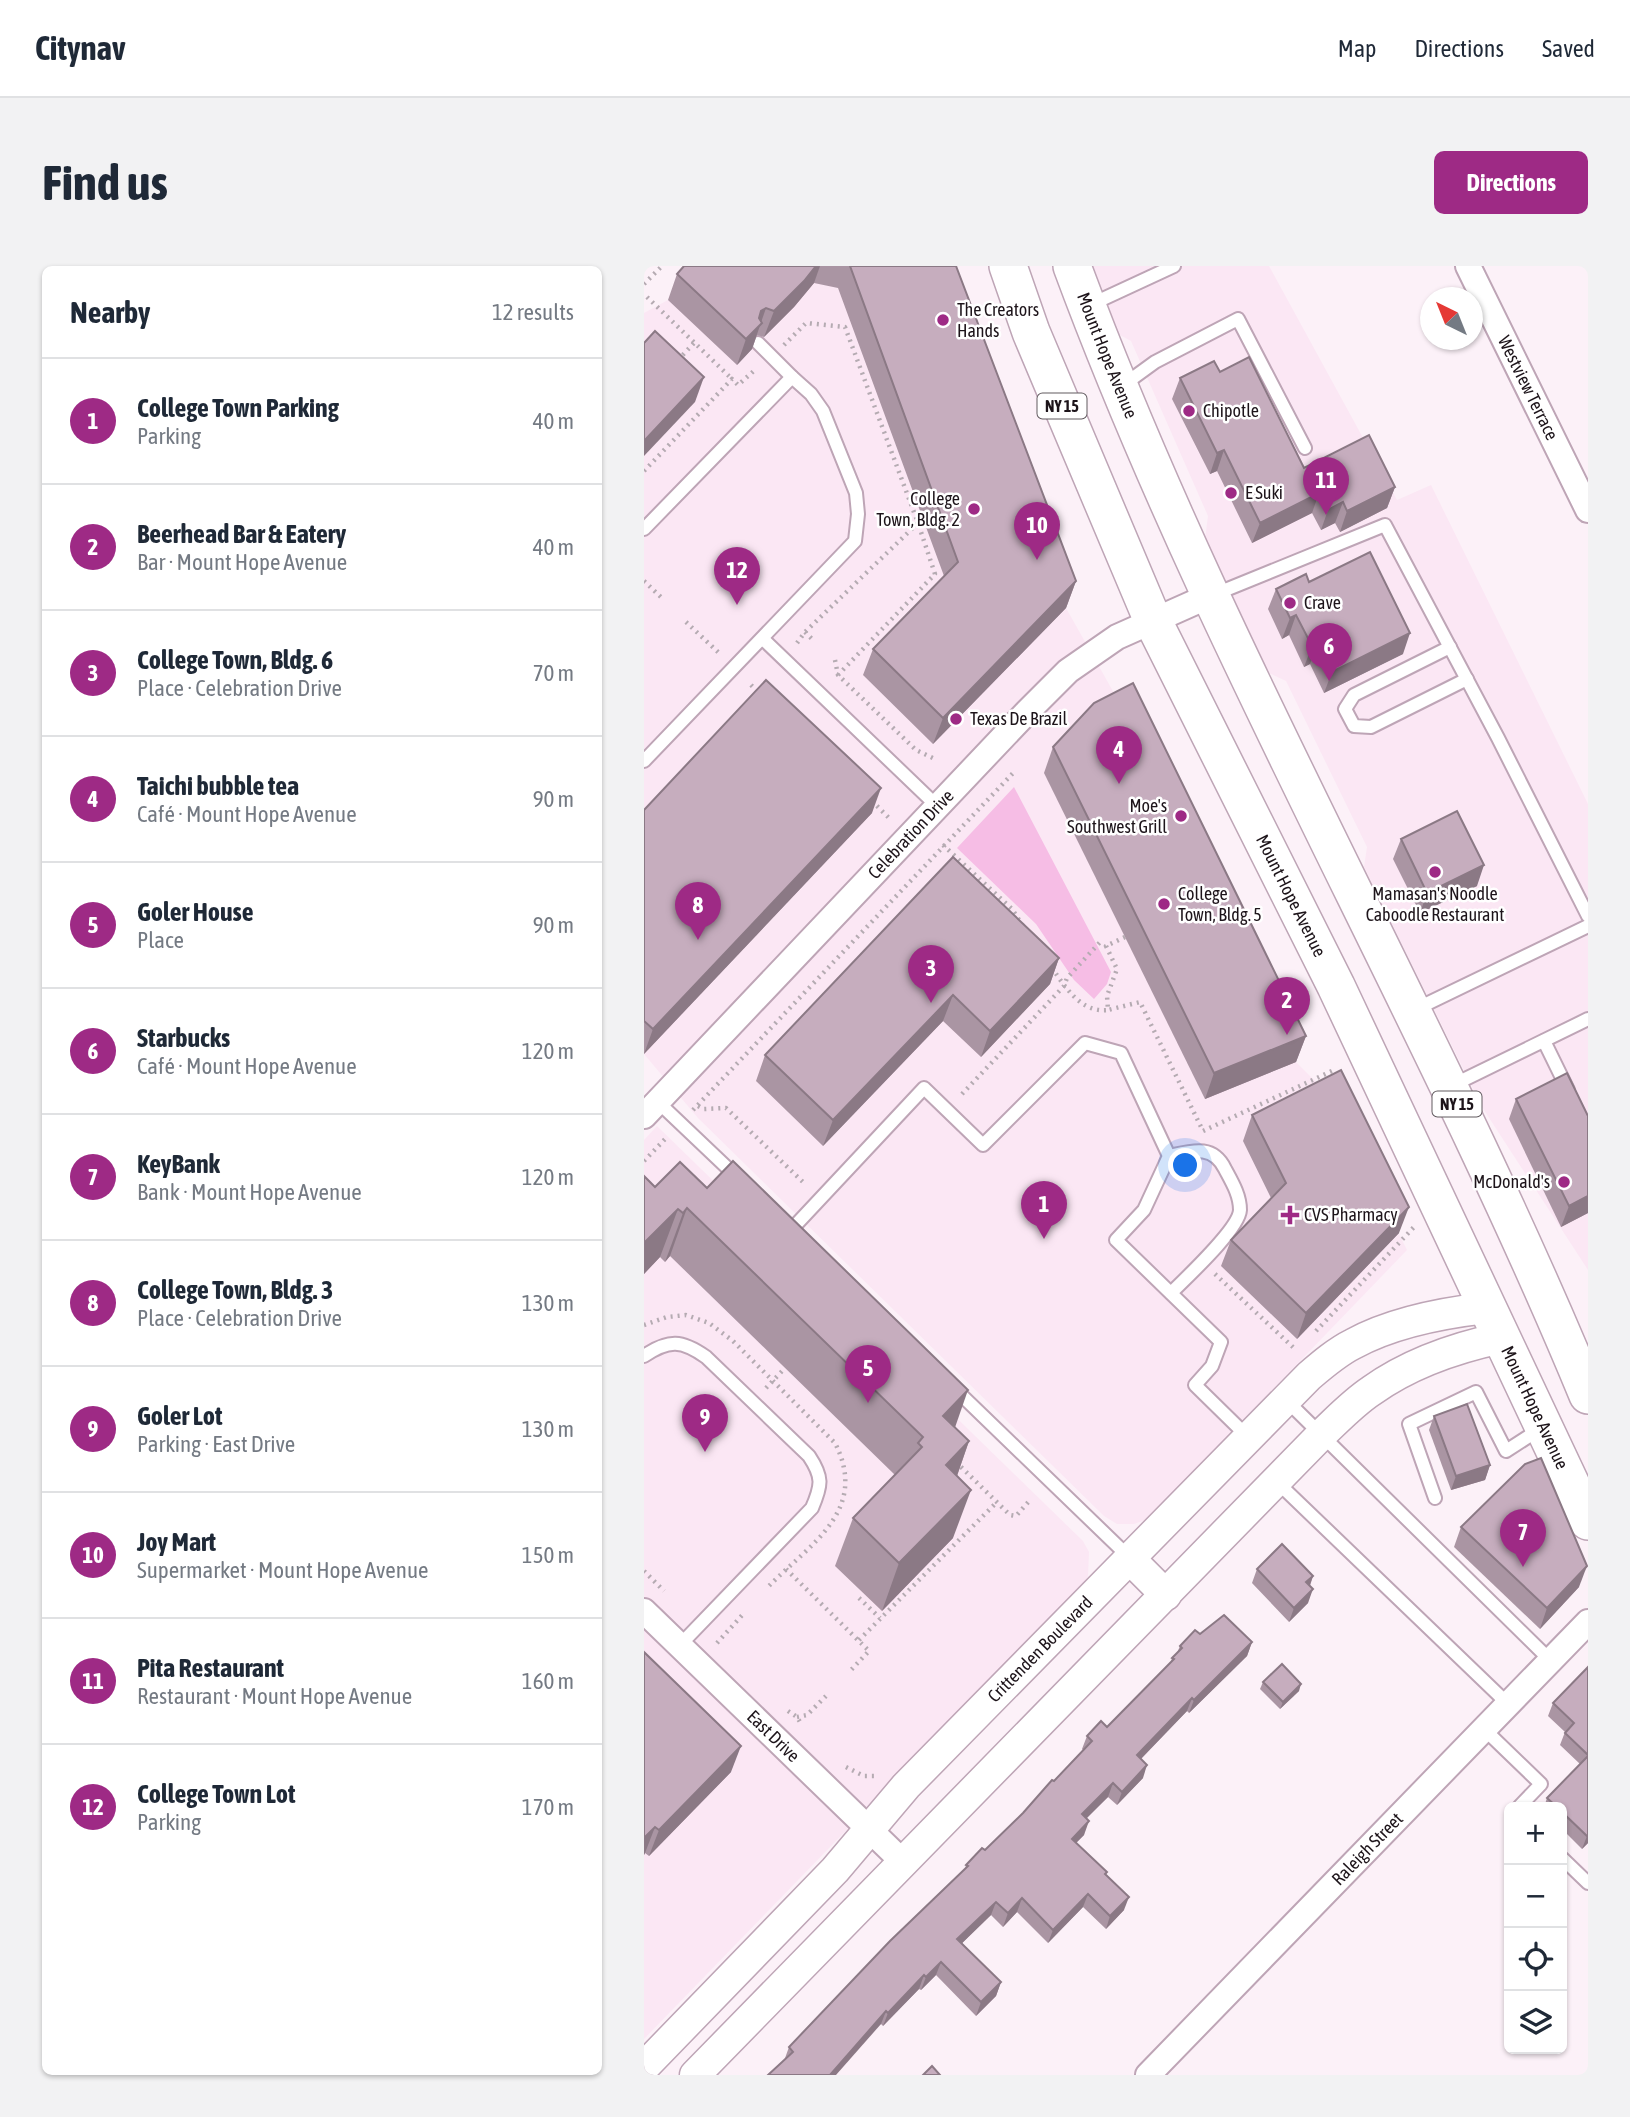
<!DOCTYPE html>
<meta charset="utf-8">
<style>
:root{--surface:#fff;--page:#f2f2f3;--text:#1f2937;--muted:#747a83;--line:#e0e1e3;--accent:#9e2a85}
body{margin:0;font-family:"Asap Condensed",sans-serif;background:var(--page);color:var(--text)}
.controls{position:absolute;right:21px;bottom:21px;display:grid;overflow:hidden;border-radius:10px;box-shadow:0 2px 5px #0004}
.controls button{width:63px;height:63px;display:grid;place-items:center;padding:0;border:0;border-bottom:2px solid var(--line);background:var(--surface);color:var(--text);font:35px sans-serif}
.compass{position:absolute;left:776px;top:21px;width:63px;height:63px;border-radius:50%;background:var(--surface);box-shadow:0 2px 5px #0004;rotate:317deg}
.you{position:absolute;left:542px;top:900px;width:24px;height:24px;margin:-18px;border:5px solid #fff;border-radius:50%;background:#1a73e8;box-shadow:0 0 0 10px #1a73e833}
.badge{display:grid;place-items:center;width:46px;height:46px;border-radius:50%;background:var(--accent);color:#fff;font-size:23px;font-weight:700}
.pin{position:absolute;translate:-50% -58px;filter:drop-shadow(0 2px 4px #0008)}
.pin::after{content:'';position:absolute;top:37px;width:24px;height:21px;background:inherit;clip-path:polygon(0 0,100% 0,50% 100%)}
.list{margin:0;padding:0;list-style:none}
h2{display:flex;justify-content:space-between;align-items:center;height:91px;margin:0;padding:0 28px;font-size:30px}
h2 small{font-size:23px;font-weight:400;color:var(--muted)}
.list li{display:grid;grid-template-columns:46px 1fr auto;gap:21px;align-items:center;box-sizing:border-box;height:126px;padding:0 28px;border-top:2px solid var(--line)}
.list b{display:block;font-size:26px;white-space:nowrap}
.list p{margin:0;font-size:23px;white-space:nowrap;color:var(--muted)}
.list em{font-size:23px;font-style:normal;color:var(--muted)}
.icon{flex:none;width:38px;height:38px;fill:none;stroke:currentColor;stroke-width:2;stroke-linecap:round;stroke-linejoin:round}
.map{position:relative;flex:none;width:944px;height:1809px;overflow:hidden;border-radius:10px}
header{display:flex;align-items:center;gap:42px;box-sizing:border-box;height:98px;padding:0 35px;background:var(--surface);border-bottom:2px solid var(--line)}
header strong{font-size:33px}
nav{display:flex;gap:38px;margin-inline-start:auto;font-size:24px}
.intro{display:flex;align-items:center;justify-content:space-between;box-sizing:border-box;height:168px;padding:0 42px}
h1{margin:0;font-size:49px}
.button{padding:18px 32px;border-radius:10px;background:var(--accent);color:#fff;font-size:24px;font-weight:700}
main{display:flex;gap:42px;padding:0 42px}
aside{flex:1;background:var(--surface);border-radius:10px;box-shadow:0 2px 5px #0004}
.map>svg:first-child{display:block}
.built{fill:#fbe7f4}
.green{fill:#f6bde5}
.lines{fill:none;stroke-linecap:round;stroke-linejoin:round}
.service-casing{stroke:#bea5b6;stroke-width:16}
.minor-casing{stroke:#bea5b6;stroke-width:28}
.tertiary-casing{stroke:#bea5b6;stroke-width:33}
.primary-casing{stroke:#bea5b6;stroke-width:40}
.path{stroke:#b5abb2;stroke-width:4.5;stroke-dasharray:2 5;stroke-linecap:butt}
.service{stroke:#fff;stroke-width:12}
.minor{stroke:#fff;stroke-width:24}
.tertiary{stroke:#fff;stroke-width:30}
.primary{stroke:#fff;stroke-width:37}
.wall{fill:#aa95a3}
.shaded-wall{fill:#8b7985}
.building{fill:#c6adbe;stroke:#8b7985;stroke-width:2}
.poi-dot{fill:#9e2a85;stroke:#fff;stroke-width:2.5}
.labels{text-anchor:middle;stroke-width:5;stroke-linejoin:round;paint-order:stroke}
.shield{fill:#fff;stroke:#615a5f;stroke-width:2}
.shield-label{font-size:16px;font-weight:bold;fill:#1d141a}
.poi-label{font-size:18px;fill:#1d141a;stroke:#fff;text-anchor:start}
.street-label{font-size:18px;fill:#1d141a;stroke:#fff}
</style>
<header>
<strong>Citynav</strong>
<nav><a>Map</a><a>Directions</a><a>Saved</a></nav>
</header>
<div class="intro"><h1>Find us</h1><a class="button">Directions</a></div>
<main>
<aside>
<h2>Nearby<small>12 results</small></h2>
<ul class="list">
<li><span class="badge">1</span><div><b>College Town Parking</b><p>Parking</p></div><em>40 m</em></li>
<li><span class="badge">2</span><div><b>Beerhead Bar &amp; Eatery</b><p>Bar · Mount Hope Avenue</p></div><em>40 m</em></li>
<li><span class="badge">3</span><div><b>College Town, Bldg. 6</b><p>Place · Celebration Drive</p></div><em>70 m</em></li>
<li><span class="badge">4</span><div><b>Taichi bubble tea</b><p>Café · Mount Hope Avenue</p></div><em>90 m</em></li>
<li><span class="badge">5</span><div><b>Goler House</b><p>Place</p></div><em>90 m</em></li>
<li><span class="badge">6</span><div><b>Starbucks</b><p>Café · Mount Hope Avenue</p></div><em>120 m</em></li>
<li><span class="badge">7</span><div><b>KeyBank</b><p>Bank · Mount Hope Avenue</p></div><em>120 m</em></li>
<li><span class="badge">8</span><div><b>College Town, Bldg. 3</b><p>Place · Celebration Drive</p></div><em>130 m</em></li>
<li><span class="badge">9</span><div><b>Goler Lot</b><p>Parking · East Drive</p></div><em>130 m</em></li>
<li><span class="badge">10</span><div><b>Joy Mart</b><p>Supermarket · Mount Hope Avenue</p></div><em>150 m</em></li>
<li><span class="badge">11</span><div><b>Pita Restaurant</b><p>Restaurant · Mount Hope Avenue</p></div><em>160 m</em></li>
<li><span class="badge">12</span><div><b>College Town Lot</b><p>Parking</p></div><em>170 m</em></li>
</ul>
</aside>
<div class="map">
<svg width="944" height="1809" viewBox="0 0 944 1809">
<rect width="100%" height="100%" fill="#fcf1f8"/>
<g class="built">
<path d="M293,0L422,342L479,443L652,796L687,831L763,984L504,1253L490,1258H473L460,1250L54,852L0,788V47L24,34Z"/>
<path d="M448,0H625L753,234L787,219L944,538V1004L838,841L720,601L723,581L642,415L625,407L561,273L564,250L487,75L474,68Z"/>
<path d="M13,860L439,1275L445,1286L444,1310L439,1320L0,1773V874Z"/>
</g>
<path class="green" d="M370,521L467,706L463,718L450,733L430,714L392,658L313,582Z"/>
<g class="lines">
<defs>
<g id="service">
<path d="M448,38L530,0"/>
<path d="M114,77L148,111"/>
<path d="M478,120L511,96L594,53L661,182"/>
<path d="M0,263L148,111L167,128L179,145L212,227L214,248L211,275L0,495"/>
<path d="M569,329L741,259L854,472L944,650"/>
<path d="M119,373L293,540"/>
<path d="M806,381L710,429L701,443L710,460L727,461L823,413"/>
<path d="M770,744L944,660"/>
<path d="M900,775L924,824"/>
<path d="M809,819L944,753"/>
<path d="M14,836L94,912"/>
<path d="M525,890C548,885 569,878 581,903C588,916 596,929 596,944C595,963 543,1011 527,1027"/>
<path d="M147,964L280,822L339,879L441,777L477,787L525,890L500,944L472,974L577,1076L568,1100L551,1119L604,1171"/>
<path d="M0,1090C25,1073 38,1074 62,1091L165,1190C179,1211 178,1219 168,1242L36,1379"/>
<path d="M310,1122L486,1292"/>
<path d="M642,1134L906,1394"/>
<path d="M632,1215L864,1438"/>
<path d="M791,1232L765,1158L832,1126L862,1185L896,1163"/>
<path d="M840,1463L897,1518L875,1541"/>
<path d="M918,1592L944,1617"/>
</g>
<g id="minor">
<path id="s1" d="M824,0L944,244"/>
<path id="s2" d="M0,850L383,446L424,405L473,371L565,330"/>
<path id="s3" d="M0,1345L259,1596"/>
<path id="s4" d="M504,1809L944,1356"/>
</g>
<g id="tertiary">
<path d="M486,1293L522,1329"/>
<path id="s5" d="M0,1801L191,1604L262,1520L665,1110C679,1098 693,1086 709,1078C749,1056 798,1047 842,1042"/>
<path d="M51,1809L678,1168C694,1153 709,1137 727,1125C766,1097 810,1082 857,1072"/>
</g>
<g id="primary">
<path id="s6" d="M364,0L387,66L509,355L692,720L944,1255"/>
<path id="s7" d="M428,0C572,389 786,747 944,1129"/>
</g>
</defs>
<use href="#service" class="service-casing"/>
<use href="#minor" class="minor-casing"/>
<use href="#tertiary" class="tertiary-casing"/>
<use href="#primary" class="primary-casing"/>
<g class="path">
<path d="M0,18L18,0"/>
<path d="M3,31L88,113"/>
<path d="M140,79L162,57L201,61L274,257L161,366L153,377"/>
<path d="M34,94L50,77"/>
<path d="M0,205L88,113L94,119L112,103"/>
<path d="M0,315L20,334"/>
<path d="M42,356L75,387"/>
<path d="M161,366L168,373"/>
<path d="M191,394L194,409L272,484L291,493"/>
<path d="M194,409L291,308L274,257"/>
<path d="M107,419L115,427"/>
<path d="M228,535L247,554"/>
<path d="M299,579L368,643L379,660"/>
<path d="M481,671L462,680L473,703L463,730L464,744L496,736L559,865L688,805"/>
<path d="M408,702C422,722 437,747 464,744"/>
<path d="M318,828L420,720L423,712L458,674"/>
<path d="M54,840L60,843L82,842L160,917"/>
<path d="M49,844L371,505"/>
<path d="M0,895L23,871"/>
<path d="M571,1008L652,1084"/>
<path d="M0,1059L23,1051L42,1049L65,1057L89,1075L191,1177C226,1246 164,1279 123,1322"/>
<path d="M672,1065L770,961"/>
<path d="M122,1122L141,1102"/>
<path d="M312,1196L366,1249L372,1250L387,1233"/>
<path d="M142,1303L225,1385L207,1404"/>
<path d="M0,1305L20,1325"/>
<path d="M215,1332L236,1352"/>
<path d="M215,1374L353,1236"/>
<path d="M73,1377L101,1346"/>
<path d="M144,1445L153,1451L156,1456"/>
<path d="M153,1451L163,1449L185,1427"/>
<path d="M202,1501L220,1510H233"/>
</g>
<use href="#service" class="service"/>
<use href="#minor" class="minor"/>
<use href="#tertiary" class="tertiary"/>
<use href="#primary" class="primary"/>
</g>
<g class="wall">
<path d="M40,0H312L432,315L422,342L289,478L219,409L229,383L300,310L194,22L170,17L150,41L120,71L113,69L108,83L93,99L24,34L33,8Z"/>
<path d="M576,106L660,202L751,221L743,242L696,266L691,257L677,264L668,247L608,277L573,205L566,208L528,133L536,112Z"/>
<path d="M665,316L759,388L680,427L666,398L660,401L645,369L638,373L624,343L632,323Z"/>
<path d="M409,481L662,770L652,796L561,833L400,507Z"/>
<path d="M0,544L228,547L0,788Z"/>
<path d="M757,573L833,620L776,647L749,593Z"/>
<path d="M415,692L406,718L337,791L299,755L179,880L112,815L121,789Z"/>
<path d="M872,833L944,850V947L917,961L865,853Z"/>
<path d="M608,849L755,967L653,1073L577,1000L587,974L627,932L599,875Z"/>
<path d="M36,896L325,1175L313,1210L309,1272L238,1345L191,1300L209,1252L251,1209L26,990L21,996L16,991L0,1008V910L11,921Z"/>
<path d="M790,1150L846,1199L841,1214L807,1224L785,1164Z"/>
<path d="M817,1261L935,1321L896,1363L810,1281Z"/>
<path d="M613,1303L669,1310L666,1320L664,1337L645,1356L608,1317Z"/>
<path d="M556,1368L608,1376L603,1390L545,1447L543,1445L497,1493L499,1512L473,1539L464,1531L442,1552L440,1569L432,1577L463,1606L462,1609L480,1644L462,1663L439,1641L404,1677L373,1646L359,1661L347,1649L318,1677L357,1716L352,1730L332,1750L292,1709L277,1724L275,1723L239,1760L237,1758L140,1795L145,1781L321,1604L322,1599L341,1584L379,1547L439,1484L438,1483L443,1470L463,1461L527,1396L528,1392L533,1387L536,1380Z"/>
<path d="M0,1386L87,1506L5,1590L1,1587L0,1589Z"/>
<path d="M944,1401V1577L938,1583L918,1563V1541H900L903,1532L936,1498L916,1479L921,1466L904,1450L909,1437Z"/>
<path d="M619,1416L655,1425L636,1443L616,1423Z"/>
</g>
<g class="shaded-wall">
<path d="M172,0H176L170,17L150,41L120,71L130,45Z"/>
<path d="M122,42L108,83L93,99L102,73L117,45Z"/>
<path d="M60,111L51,136L0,190V175Z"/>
<path d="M580,184L573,205L566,208L573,187Z"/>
<path d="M751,221L743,242L696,266L703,245Z"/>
<path d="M675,227L668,247L608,277L616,257Z"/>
<path d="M699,236L691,257L677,264L684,244Z"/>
<path d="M432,315L422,342L289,478L299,452Z"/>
<path d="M652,349L645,369L638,373L646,352Z"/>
<path d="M766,367L759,388L680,427L688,406Z"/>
<path d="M674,378L666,398L660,401L668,380Z"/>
<path d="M237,522L228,547L0,788L9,763Z"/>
<path d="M840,599L833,620L776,647L783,627Z"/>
<path d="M415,692L406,718L337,791L346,765Z"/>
<path d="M309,729L299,755L179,880L189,854Z"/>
<path d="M662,770L652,796L561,833L570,807Z"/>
<path d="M944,930V947L917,961L925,940Z"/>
<path d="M765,941L755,967L653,1073L662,1047Z"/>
<path d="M43,942L26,990L21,996L39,947Z"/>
<path d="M34,943L16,991L0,1008V977Z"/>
<path d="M324,1124L307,1173L299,1150Z"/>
<path d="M325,1175L308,1224L302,1199Z"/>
<path d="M846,1199L841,1214L807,1224L812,1210Z"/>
<path d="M327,1224L309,1272L238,1345L255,1297Z"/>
<path d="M943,1300L935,1321L896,1363L903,1342Z"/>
<path d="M669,1310L664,1324L662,1316Z"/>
<path d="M669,1323L664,1337L645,1356L650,1342Z"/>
<path d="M608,1376L603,1390L545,1447L550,1434Z"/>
<path d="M657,1418L655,1425L636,1443L639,1436Z"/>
<path d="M548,1432L543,1445L488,1502L493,1489Z"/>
<path d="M97,1480L87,1506L5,1590L15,1564Z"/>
<path d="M503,1499L499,1512L473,1539L478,1526Z"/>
<path d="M469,1517L464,1531L433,1562L438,1548Z"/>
<path d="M445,1555L440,1569L423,1586L428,1573Z"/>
<path d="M11,1561L1,1587L0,1589V1572Z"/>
<path d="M944,1569V1577L938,1583L943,1570Z"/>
<path d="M444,1628L439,1641L404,1677L409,1664Z"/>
<path d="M485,1631L480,1644L462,1663L466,1650Z"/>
<path d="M378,1632L373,1646L359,1661L364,1647Z"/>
<path d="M352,1636L347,1649L309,1686L313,1673Z"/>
<path d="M297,1696L292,1709L277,1724L282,1711Z"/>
<path d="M280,1709L275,1723L239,1760L244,1747Z"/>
<path d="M357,1716L352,1730L332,1750L337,1736Z"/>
<path d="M242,1745L237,1758L192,1809H186Z"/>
</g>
<g class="building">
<path d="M40,0H172L160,15L130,45L122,42L117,45L115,52L118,57L102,73L33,8Z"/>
<path d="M206,0H312L432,315L299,452L229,383L314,296Z"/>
<path d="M11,65L60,111L0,175V77Z"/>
<path d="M605,91L660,202L725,169L751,221L703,245L699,236L684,244L675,227L616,257L580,184L573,187L536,112L570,95L576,106Z"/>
<path d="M726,286L766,367L688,406L674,378L668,380L652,349L646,352L632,323L662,308L665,316Z"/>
<path d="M122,414L237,522L9,763L0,755V544Z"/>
<path d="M489,417L662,770L570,807L409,481L450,437Z"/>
<path d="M813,545L840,599L783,627L757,573Z"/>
<path d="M309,591L415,692L346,765L309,729L189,854L121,789Z"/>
<path d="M697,804L765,941L662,1047L587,974L642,917L608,849Z"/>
<path d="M923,807L944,850V930L925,940L872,833Z"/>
<path d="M89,895L324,1124L299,1150L325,1175L302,1199L327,1224L255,1297L209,1252L278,1181L274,1177L279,1171L43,942L39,947L34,943L0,977V910L11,921L36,896L63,922Z"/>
<path d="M823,1138L846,1199L812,1210L790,1150Z"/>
<path d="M897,1192L943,1300L903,1342L817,1261L881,1198Z"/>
<path d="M638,1278L669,1310L662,1316L669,1323L650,1342L613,1303Z"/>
<path d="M580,1349L608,1376L550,1434L548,1432L493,1489L503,1499L478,1526L469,1517L438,1548L445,1555L428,1573L463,1606L461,1608L485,1631L466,1650L444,1628L409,1664L378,1632L364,1647L352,1636L313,1673L357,1716L337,1736L297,1696L282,1711L280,1709L244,1747L242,1745L186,1809H124L149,1786L145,1781L246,1675L324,1600L322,1599L338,1582L341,1584L379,1547L408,1514L410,1515L448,1475L443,1470L457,1455L463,1461L530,1393L528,1392L538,1382L536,1380L551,1364L556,1368Z"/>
<path d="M0,1386L97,1480L15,1564L11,1561L0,1572Z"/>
<path d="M638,1398L657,1418L639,1436L619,1416Z"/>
<path d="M944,1401V1489L921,1467L930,1457L909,1437Z"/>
<path d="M944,1490V1569L943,1570L918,1546V1541H913L903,1532Z"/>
<path d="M288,1800L296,1809H279Z"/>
</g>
<g class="poi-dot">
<circle cx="299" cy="54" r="7"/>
<circle cx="545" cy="145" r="7"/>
<circle cx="587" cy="227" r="7"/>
<circle cx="330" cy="243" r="7"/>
<circle cx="646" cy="337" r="7"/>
<circle cx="312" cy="453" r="7"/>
<circle cx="537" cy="550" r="7"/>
<circle cx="791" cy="606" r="7"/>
<circle cx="520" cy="638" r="7"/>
<circle cx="920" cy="916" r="7"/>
<path d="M642.5 938.5h7v7h7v7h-7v7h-7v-7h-7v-7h7z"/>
</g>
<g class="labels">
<g class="shield">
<rect x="393.5" y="127.5" width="49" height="25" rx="5"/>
<rect x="788.5" y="825.5" width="49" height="25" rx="5"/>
</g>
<g class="shield-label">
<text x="418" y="146">NY 15</text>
<text x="813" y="844">NY 15</text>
</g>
<g class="poi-label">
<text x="313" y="50">The Creators<tspan x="313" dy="21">Hands</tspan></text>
<text x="559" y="151">Chipotle</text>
<text x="601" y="233">E Suki</text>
<text x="316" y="239" text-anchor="end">College<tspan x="316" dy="21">Town, Bldg. 2</tspan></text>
<text x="660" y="343">Crave</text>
<text x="326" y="459">Texas De Brazil</text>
<text x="523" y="546" text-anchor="end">Moe's<tspan x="523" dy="21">Southwest Grill</tspan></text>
<text x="534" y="634">College<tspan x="534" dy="21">Town, Bldg. 5</tspan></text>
<text x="791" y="634" text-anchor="middle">Mamasan's Noodle<tspan x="791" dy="21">Caboodle Restaurant</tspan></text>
<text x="906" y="922" text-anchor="end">McDonald's</text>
<text x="660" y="955">CVS Pharmacy</text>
</g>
<g class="street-label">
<text dy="6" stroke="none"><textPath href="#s7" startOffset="96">Mount Hope Avenue</textPath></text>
<text dy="6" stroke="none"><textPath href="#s1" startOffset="136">Westview Terrace</textPath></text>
<text dy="6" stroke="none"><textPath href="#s2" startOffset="388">Celebration Drive</textPath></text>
<text dy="6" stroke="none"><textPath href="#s6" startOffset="691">Mount Hope Avenue</textPath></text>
<text dy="6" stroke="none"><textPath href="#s6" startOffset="1258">Mount Hope Avenue</textPath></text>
<text dy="6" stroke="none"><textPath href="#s5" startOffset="576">Crittenden Boulevard</textPath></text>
<text dy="6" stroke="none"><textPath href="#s3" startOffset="180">East Drive</textPath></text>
<text dy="6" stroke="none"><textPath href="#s4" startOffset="315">Raleigh Street</textPath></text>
</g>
</g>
</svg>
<div class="controls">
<button>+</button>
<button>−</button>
<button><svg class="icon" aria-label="locate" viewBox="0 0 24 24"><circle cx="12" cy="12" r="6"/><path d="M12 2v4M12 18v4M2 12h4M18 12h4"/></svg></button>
<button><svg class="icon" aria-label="layers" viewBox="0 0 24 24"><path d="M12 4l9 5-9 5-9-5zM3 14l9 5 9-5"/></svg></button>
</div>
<svg class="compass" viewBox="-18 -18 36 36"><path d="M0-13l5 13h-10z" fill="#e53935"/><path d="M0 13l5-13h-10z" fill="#747a83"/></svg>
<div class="you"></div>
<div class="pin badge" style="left:400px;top:973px">1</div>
<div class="pin badge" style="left:643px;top:769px">2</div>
<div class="pin badge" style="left:287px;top:737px">3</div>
<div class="pin badge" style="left:475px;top:518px">4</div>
<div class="pin badge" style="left:224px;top:1137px">5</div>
<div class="pin badge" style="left:685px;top:415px">6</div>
<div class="pin badge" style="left:879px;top:1301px">7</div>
<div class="pin badge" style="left:54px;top:674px">8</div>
<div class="pin badge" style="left:61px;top:1186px">9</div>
<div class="pin badge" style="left:393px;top:294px">10</div>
<div class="pin badge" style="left:682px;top:249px">11</div>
<div class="pin badge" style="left:93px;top:339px">12</div>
</div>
</main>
